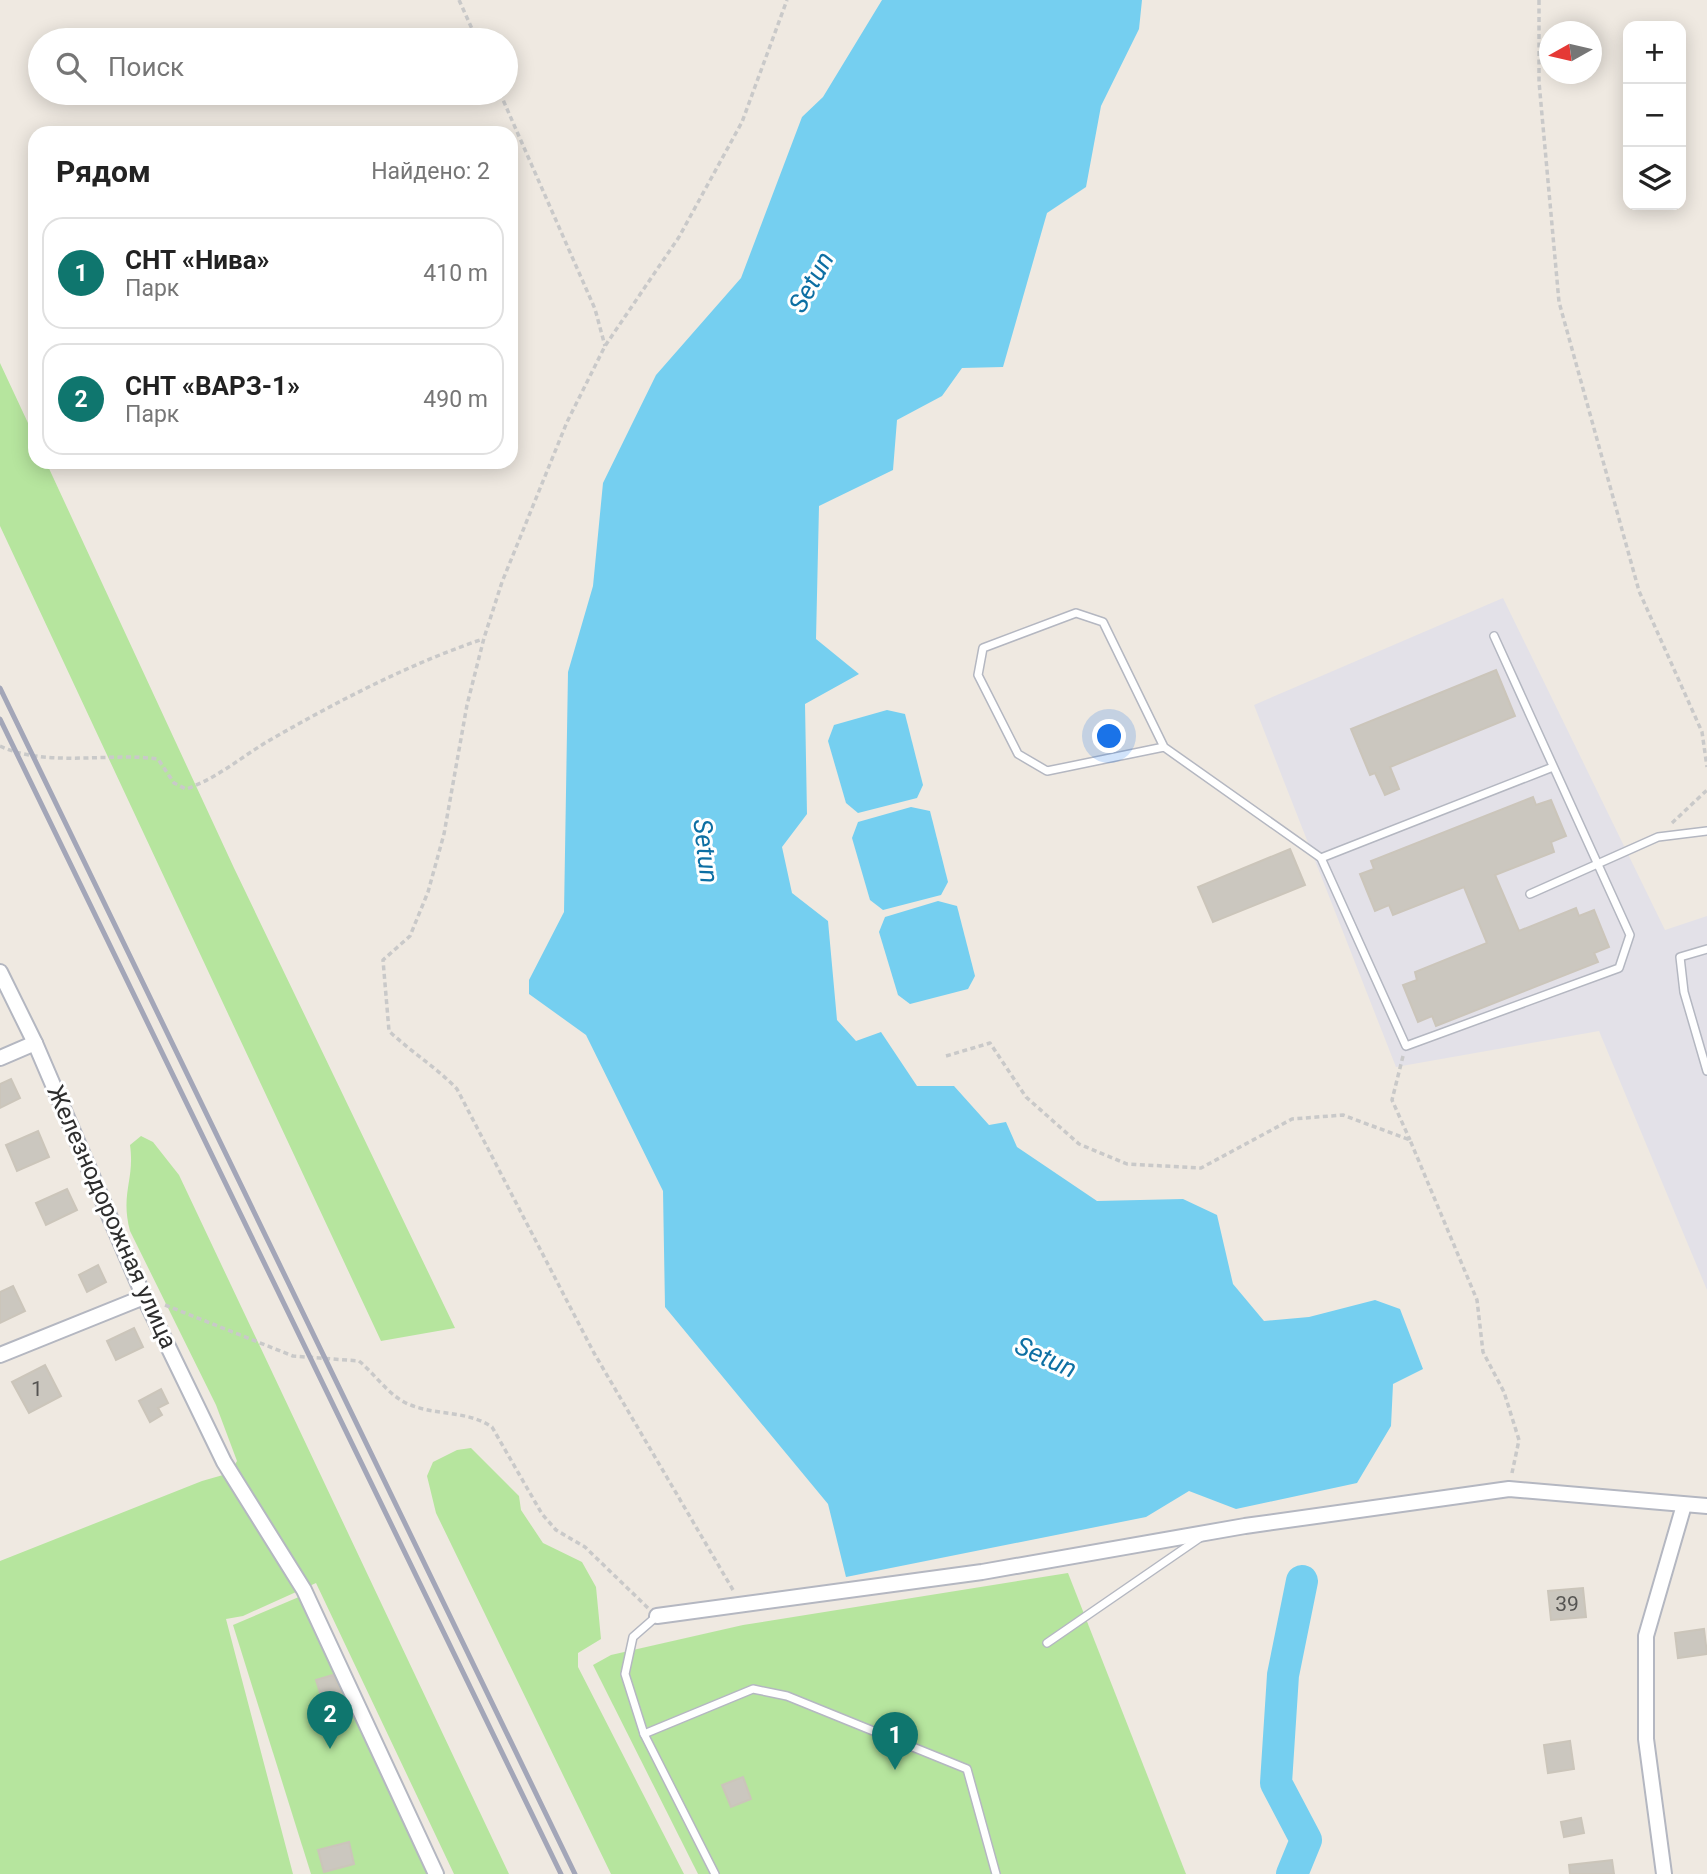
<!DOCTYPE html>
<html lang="ru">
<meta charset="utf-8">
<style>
:root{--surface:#fff;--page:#f2f2f2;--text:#222;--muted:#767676;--line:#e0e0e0;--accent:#0f766e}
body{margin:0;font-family:Roboto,sans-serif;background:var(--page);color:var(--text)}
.controls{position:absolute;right:21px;top:21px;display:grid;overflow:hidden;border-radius:14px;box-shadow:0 4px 18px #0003}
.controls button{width:63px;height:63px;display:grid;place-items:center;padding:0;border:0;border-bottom:2px solid var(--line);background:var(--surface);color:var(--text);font:35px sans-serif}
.compass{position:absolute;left:1539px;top:21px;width:63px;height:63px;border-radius:50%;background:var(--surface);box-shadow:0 4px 18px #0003;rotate:262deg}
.you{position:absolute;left:1110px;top:737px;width:24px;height:24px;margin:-18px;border:5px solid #fff;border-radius:50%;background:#1a73e8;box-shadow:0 0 0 10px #1a73e833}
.badge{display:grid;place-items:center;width:46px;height:46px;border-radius:50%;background:var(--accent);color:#fff;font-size:23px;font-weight:700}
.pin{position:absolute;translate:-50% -58px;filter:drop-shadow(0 2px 4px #0008)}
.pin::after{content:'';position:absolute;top:37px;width:24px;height:21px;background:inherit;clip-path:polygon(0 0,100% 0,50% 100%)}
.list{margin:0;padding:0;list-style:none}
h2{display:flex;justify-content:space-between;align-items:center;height:91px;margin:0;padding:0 28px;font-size:30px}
h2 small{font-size:23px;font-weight:400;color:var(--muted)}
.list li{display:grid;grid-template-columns:46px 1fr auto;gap:21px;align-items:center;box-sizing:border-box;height:112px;margin:0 14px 14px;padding:0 14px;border:2px solid var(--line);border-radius:21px}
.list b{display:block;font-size:26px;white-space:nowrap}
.list p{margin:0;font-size:23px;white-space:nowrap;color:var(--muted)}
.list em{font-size:23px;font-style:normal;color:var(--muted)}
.icon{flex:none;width:38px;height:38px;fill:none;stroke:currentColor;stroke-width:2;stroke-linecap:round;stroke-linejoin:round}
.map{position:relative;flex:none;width:1707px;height:1874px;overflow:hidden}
.search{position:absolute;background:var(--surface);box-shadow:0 4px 18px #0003;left:28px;top:28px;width:490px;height:77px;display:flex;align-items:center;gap:18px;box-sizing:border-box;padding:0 24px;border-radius:38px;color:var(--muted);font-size:26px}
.panel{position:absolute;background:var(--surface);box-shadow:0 4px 18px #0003;left:28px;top:126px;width:490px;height:343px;border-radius:21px}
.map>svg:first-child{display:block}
.industrial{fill:#e3e1e8}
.green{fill:#b6e59e}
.water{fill:#75cff0}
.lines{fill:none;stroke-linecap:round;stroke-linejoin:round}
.river{stroke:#75cff0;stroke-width:32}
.building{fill:#cbc7bf;stroke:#cbc5ba;stroke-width:2}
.lane-casing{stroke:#b4b7c1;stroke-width:10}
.street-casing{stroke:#b4b7c1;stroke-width:18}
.path{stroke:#c9c9c9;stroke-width:3.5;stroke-dasharray:5 3.5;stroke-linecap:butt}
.lane{stroke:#fff;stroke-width:7}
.street{stroke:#fff;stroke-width:14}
.rail{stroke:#a3a6b8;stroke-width:5}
.labels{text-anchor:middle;stroke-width:6;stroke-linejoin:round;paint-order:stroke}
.number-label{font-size:21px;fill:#555452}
.street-label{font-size:24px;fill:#2e2e2e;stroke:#fff}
.water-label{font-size:26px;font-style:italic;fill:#0d6fa3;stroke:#fff}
</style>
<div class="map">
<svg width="1707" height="1874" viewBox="0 0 1707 1874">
<rect width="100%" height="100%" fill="#efe9e1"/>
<path class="industrial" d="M1503,598L1665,930L1707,916V1290L1599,1031L1396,1067L1254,705Z"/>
<g class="green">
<path d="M0,363L35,438V462H46L234,868L455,1328L381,1341L0,526Z"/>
<path d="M141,1136L153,1142L179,1175L509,1874H454L316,1583L243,1616L226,1619L293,1874H0V1561L202,1481L230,1473L237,1461L216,1405L130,1231C120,1193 135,1180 130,1145Z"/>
<path d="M471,1448L519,1496L521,1510L543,1543L582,1562L596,1587L601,1639L578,1653V1667L684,1874H611L436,1513L427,1476L433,1462L457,1450Z"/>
<path d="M1068,1573L1186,1874H698L593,1665L611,1655L743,1625Z"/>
<path d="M313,1591L445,1874H311L233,1625Z"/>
</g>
<g class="water">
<path d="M882,0H1142L1139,29L1101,106L1086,187L1047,213L1003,367L962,368L942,396L897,420L893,470L819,506L816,639L859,674L805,704L807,814L782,847L792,893L828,921L837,1020L856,1041L881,1032L917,1086H954L989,1125L1006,1122L1017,1147L1097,1201L1183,1199L1217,1215L1233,1284L1264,1321L1309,1317L1375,1300L1400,1309L1423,1369L1393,1384L1391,1426L1357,1483L1236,1509L1189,1491L1146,1517L846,1577L828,1504L665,1307L663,1191L586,1035L529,994V980L564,912L568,672L593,586L603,483L656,375L741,278L802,117L823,97Z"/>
<path d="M887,710L905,714L923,785L917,798L858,813L846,803L828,741L834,725Z"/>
<path d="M911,807L930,811L948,882L941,895L883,910L870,900L852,838L858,822Z"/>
<path d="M938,901L957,906L975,976L968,989L910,1004L898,995L879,932L885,917Z"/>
</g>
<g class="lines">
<path class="river" d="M1292,1874L1306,1840L1276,1783L1283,1675L1302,1581"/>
</g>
<g class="building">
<path d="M1496,670L1515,716L1390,767L1399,789L1385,795L1375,773L1370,775L1351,729Z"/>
<path d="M1533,797L1536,805L1551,800L1566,836L1551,842L1554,852L1495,875L1519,931L1576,908L1579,916L1594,910L1609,947L1594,953L1598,962L1436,1026L1432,1016L1418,1022L1403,985L1417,980L1415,972L1487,943L1464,887L1393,915L1389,905L1375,911L1360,874L1374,869L1371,861Z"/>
<path d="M1290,849L1305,885L1213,922L1198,887Z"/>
<path d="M11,1079L20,1098L0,1108V1084Z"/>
<path d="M38,1131L49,1157L17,1171L6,1145Z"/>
<path d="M67,1189L77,1210L46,1225L36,1203Z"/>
<path d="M98,1265L106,1282L87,1292L79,1275Z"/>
<path d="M13,1286L25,1311L0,1323V1292Z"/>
<path d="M134,1328L143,1347L116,1360L107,1341Z"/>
<path d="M45,1365L61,1396L29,1413L12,1382Z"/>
<path d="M161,1389L168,1403L158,1408L162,1415L150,1422L139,1401Z"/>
<path d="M1583,1588L1586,1617L1551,1620L1548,1591Z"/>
<path d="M1704,1629L1707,1654L1678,1658L1675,1633Z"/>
<path d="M333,1675L341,1693L322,1699L316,1680Z"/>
<path d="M1570,1741L1574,1769L1548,1773L1544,1745Z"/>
<path d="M743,1777L751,1799L731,1807L722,1785Z"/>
<path d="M1581,1818L1584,1833L1564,1837L1561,1822Z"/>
<path d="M349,1842L354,1864L324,1872L318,1850Z"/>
<path d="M1612,1860L1614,1874H1570L1569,1865Z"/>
</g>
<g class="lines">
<defs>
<g id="lane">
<path d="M1494,636L1630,935L1619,968L1406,1046L1321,858L1553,767"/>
<path d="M1164,747L1047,771L1018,754L978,675L983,648L1076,613L1103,622L1164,747L1321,858"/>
<path d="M1530,894L1658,837L1707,831"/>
<path d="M1707,949L1680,957L1684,992L1707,1071"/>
<path d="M657,1616L633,1637L625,1674L644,1734L715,1874"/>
<path d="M1047,1643L1201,1537"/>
<path d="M644,1734L753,1689L787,1696L967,1769L996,1874"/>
</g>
<g id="street">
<path d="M0,972L35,1043L144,1297L224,1462L304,1590L436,1874"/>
<path d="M0,1058L35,1043"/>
<path d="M0,1355L144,1297"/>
<path d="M657,1616L982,1572L1245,1526L1509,1489L1707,1506"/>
<path d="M1664,1874L1646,1739V1636L1684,1505"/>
</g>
</defs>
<use href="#lane" class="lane-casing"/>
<use href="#street" class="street-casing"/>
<g class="path">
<path d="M459,0L477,40"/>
<path d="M1539,0V82L1559,302L1639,591L1702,732L1707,767"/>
<path d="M500,93L595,309L605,346"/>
<path d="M0,746C47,768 108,752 158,759L174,783L186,789C218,778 241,757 270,740C338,701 409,664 483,639"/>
<path d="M1672,823L1707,790"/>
<path d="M946,1056L990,1043L1026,1097L1079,1144L1127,1164L1201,1168L1292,1119L1343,1115L1410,1140L1477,1300L1483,1352L1504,1392L1519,1440L1512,1473"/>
<path d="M1403,1056L1392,1100L1410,1140"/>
<path d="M165,1305L293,1356L359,1361C376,1375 388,1395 408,1404C436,1416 467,1410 492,1427L542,1514L556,1530L585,1547L648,1608"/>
<path d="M733,1590L594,1353L457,1089C436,1067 411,1052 389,1031L383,960L410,936L428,892L444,834L467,705L484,638L502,582L567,422L605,346L679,237L742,122L787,0"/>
</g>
<use href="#lane" class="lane"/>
<use href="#street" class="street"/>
<g class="rail">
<path d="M0,688L575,1874"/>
<path d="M0,719L561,1874"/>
</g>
</g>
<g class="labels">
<g class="number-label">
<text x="37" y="1396">1</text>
<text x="1567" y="1611">39</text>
</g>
<g class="street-label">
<text transform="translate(112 1217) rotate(66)" y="8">Железнодорожная улица</text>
</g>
<g class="water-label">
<text transform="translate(811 282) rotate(-61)" y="9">Setun</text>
<text transform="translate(706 851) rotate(83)" y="9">Setun</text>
<text transform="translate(1046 1357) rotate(24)" y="9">Setun</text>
</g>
</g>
</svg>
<div class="controls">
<button>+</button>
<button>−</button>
<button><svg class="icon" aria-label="layers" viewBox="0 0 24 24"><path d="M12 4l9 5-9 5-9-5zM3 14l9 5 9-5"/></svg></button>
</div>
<svg class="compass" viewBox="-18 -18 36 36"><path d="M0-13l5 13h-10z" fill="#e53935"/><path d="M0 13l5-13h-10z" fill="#767676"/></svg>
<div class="you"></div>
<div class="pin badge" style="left:895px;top:1770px">1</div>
<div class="pin badge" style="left:330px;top:1749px">2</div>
<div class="search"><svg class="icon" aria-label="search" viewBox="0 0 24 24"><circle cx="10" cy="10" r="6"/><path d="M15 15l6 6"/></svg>Поиск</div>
<section class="panel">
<h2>Рядом<small>Найдено: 2</small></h2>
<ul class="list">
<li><span class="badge">1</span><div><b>СНТ «Нива»</b><p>Парк</p></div><em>410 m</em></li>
<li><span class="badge">2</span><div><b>СНТ «ВАРЗ-1»</b><p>Парк</p></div><em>490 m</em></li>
</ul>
</section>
</div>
